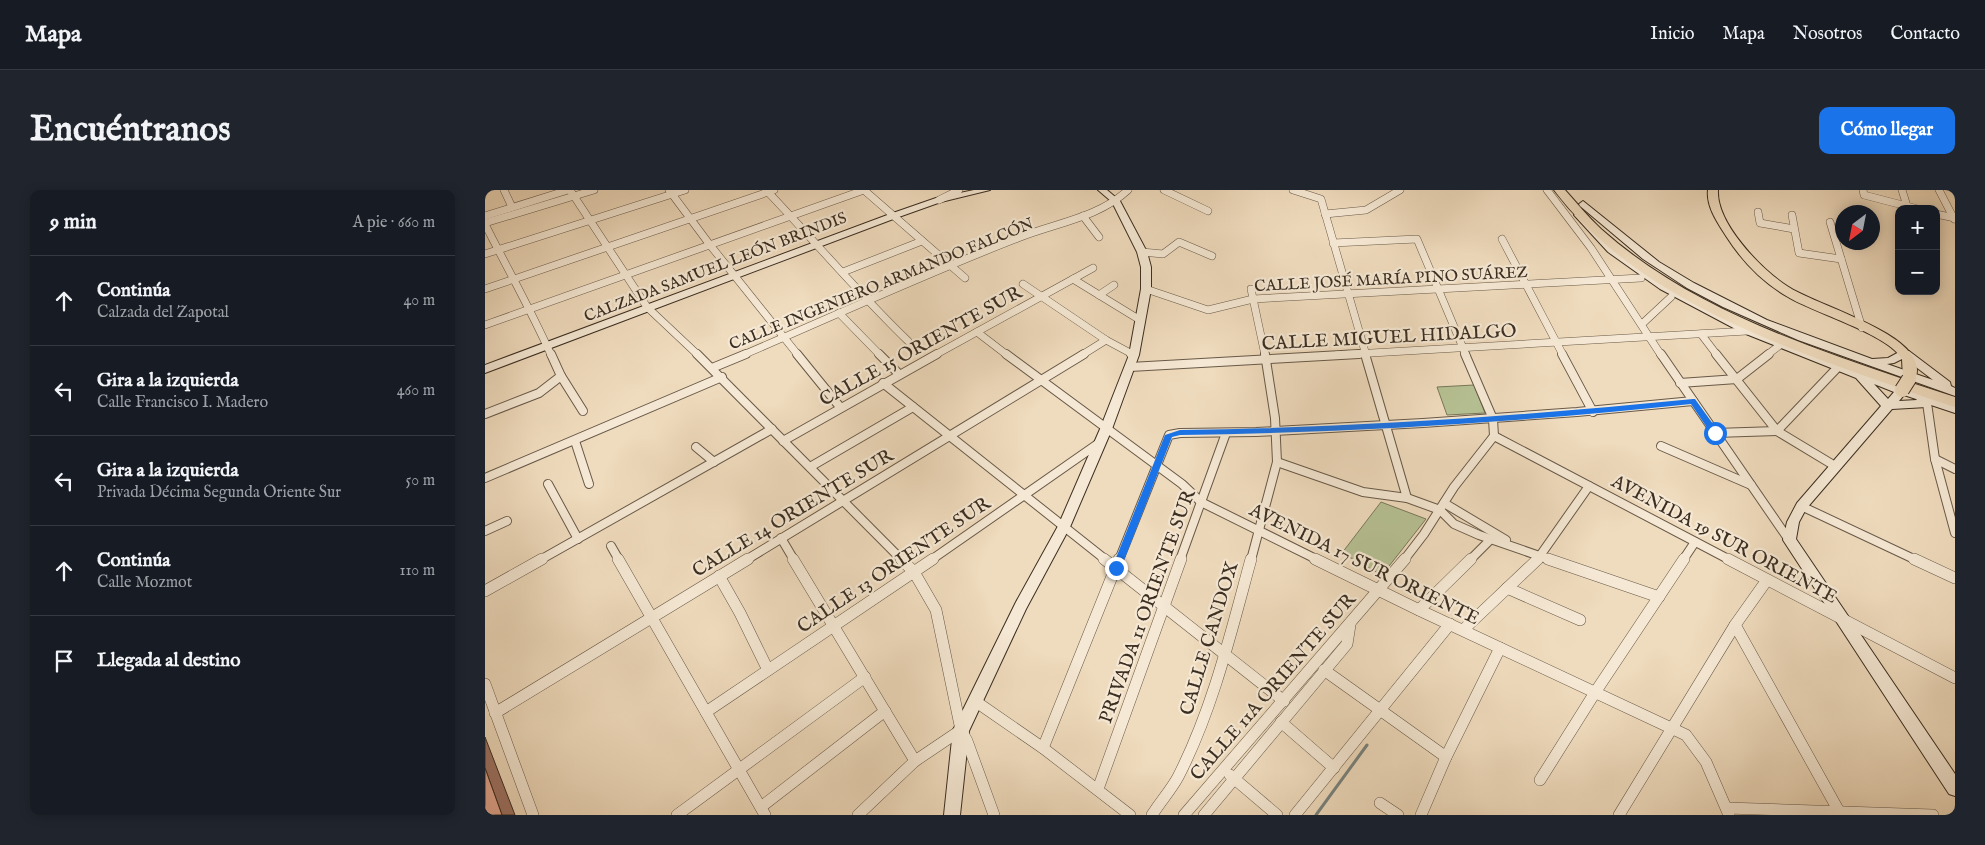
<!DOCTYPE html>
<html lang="es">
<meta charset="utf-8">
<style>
:root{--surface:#171b24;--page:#20242c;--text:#f1f3f6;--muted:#9ea1a6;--line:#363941;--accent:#1a73e8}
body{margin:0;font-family:"IM FELL English",serif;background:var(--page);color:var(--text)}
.controls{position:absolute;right:15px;top:15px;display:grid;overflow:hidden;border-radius:10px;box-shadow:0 2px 12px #0003}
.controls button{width:45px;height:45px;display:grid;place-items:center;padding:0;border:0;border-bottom:1px solid var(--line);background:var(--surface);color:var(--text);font:25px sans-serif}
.compass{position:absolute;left:1350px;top:15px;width:45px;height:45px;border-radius:50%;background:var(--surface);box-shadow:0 2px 12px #0003;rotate:212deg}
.stop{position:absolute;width:15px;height:15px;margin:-11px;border:4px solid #1a73e8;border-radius:50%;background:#fff}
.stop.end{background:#1a73e8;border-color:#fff;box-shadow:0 1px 5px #0008}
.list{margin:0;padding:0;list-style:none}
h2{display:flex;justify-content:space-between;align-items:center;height:65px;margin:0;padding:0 20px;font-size:21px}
h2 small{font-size:16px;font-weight:400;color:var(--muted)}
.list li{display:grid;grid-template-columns:32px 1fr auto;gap:15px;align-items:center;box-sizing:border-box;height:90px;padding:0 20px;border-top:1px solid var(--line)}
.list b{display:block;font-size:19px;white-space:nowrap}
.list p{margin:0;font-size:16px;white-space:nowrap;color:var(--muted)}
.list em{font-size:16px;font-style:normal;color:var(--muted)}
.icon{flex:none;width:28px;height:28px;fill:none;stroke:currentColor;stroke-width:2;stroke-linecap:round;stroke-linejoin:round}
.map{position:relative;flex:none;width:1470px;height:625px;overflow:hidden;border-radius:10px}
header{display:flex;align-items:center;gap:30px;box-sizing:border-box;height:70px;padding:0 25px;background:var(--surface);border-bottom:1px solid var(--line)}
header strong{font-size:24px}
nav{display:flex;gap:28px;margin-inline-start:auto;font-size:18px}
.intro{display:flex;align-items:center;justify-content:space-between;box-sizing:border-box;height:120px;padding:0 30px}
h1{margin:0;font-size:35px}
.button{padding:12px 22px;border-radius:10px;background:var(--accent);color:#fff;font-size:18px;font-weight:700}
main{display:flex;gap:30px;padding:0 30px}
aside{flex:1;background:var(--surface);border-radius:10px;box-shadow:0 2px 12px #0003}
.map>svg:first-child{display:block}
.green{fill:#b6c193;stroke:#78785a}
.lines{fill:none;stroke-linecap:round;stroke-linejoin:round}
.stream{stroke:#76817d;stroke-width:3}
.street-far2-casing{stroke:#685948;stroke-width:8}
.street-far1-casing{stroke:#685948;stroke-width:10}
.street-casing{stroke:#685948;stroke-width:12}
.secondary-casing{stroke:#3b2e21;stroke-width:2}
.primary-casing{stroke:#3b2e21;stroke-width:2}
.street-far2{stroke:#f5e8d4;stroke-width:7}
.street-far1{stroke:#f5e8d4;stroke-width:8}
.street{stroke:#f5e8d4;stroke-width:11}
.secondary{fill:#f5e8d4;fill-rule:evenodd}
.primary{fill:#efdbbd;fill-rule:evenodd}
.primary-bridge-casing{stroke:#3b2e21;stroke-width:16;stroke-linecap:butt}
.primary-bridge{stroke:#efdbbd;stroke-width:14}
.shaded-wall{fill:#9e7465;stroke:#3b2e21}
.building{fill:#e1a690;stroke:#3b2e21}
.route{fill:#1a73e8}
.labels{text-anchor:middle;stroke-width:4.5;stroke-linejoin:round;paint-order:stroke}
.far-street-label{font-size:16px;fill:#3b2e21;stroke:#f5e8d4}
.street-label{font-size:19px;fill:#3b2e21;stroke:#f5e8d4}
</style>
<header>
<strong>Mapa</strong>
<nav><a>Inicio</a><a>Mapa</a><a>Nosotros</a><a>Contacto</a></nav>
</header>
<div class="intro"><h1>Encuéntranos</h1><a class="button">Cómo llegar</a></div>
<main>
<aside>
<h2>9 min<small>A pie · 660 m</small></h2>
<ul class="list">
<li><svg class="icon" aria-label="ahead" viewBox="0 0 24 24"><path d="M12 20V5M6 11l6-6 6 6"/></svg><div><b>Continúa</b><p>Calzada del Zapotal</p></div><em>40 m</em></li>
<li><svg class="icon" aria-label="left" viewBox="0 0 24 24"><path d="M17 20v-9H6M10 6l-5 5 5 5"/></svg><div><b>Gira a la izquierda</b><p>Calle Francisco I. Madero</p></div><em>460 m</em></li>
<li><svg class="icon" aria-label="left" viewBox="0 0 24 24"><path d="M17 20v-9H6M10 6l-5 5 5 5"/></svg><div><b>Gira a la izquierda</b><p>Privada Décima Segunda Oriente Sur</p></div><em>50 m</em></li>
<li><svg class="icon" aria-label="ahead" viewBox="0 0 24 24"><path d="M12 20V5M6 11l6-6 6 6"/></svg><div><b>Continúa</b><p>Calle Mozmot</p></div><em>110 m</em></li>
<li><svg class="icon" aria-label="arrive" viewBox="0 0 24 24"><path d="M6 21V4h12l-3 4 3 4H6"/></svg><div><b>Llegada al destino</b></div></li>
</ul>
</aside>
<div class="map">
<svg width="1470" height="625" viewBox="0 0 1470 625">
<rect width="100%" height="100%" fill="#efdbbd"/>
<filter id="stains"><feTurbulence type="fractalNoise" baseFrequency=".004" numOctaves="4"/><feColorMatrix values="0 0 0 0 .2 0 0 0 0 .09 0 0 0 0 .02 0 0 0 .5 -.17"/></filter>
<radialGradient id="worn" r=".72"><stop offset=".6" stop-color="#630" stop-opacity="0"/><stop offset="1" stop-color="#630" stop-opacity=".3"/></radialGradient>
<g class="green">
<path d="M989,195L1000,223L962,225L952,197Z"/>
<path d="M896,312L941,329L897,385L857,363Z"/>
</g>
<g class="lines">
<path class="stream" d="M831,625L882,555"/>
<defs>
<g id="street-far2">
<path d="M19,0L27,17"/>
<path d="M85,0L162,117L213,165"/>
<path d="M184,0L225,55L313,165"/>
<path d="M281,0C329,50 373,103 423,151"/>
<path d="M679,0L723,21"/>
<path d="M808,0L836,9L881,165"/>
<path d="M1062,0L1106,58L1176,165"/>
<path d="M1378,0L1379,5L1433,19"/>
<path d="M1417,0L1422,16"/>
<path d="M1454,0L1469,29"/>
<path d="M454,10L474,0"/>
<path d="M1273,22L1275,33L1309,39"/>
<path d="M840,24L881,20L915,0"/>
<path d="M1451,24L1470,28"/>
<path d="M1307,25L1314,63L1356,69"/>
<path d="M0,26L83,0"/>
<path d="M598,26L614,47"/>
<path d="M1345,32L1377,138"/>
<path d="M0,33L109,0"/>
<path d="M0,34C22,78 46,120 66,165"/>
<path d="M1017,49L1078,165"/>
<path d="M848,53L932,49L981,165"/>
<path d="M657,62L678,64L694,52L727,66"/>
<path d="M0,64L200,0"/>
<path d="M358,82L437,51"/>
<path d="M588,89L655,130"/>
<path d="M538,94L621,150L649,165"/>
<path d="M0,99L289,0"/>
<path d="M661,99L723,120L768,109L1156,88"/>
<path d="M766,99L780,165"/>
<path d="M614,105L629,95"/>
<path d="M354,123L395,165"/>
<path d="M1157,134L1186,107"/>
<path d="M0,135L379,0L480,88"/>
<path d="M492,142L522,165"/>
<path d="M1216,144L1232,165"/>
<path d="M258,165C349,126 440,84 533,48C570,33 613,28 643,0"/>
<path d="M450,165L608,78"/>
<path d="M597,165L621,150"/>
<path d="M852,165L1262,141"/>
<path d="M1282,165L1295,155"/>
</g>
<g id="street-far1">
<path d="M66,164L76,186L98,221"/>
<path d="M212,164L417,370"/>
<path d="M312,164L355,217"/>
<path d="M394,164L414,184"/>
<path d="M521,164L697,294L716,312L833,370"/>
<path d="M646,164L649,165"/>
<path d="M880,164L922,308"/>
<path d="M980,164L1008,229L1009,246"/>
<path d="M1077,164L1108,222"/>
<path d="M1176,164L1304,350"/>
<path d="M1231,164L1292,241L1350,276"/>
<path d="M645,177L874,164"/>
<path d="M227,178L261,164"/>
<path d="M398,193L621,370"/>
<path d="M1195,193L1252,189L1284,164"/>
<path d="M1442,213L1450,269L1470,343"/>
<path d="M0,224L54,203L76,186"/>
<path d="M1230,243L1292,241L1353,177"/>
<path d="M1009,246L1245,370"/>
<path d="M90,251L104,294"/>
<path d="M298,251L452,164"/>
<path d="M1176,256L1266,295"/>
<path d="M211,257L229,272"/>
<path d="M1450,269L1470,279"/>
<path d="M792,272L878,302L922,308L955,320L969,334L994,345L1066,370"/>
<path d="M325,277L428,217"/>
<path d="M0,288L237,187"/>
<path d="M63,294L93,349"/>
<path d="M959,313L1021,350"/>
<path d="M1316,316L1431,370"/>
<path d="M0,341L22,331"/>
<path d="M296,348L309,370"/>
<path d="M126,356L134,370"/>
<path d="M55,370L287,239"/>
<path d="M261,370L599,164"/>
<path d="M446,370L614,253"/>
<path d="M634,370L684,245L695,243L771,242L938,233L1092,222L1208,211"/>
<path d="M695,370L741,243"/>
<path d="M766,370L792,272L790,228L780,164"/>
<path d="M919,370L939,344L969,297L1009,246"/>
<path d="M985,370L1006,349"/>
<path d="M1052,370L1104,296"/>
<path d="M1198,370L1210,352"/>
</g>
<g id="street">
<path d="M133,369L280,625"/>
<path d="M308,369L430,571"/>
<path d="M416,369L429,382L451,420L476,540L482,551L509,625"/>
<path d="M619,369L799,511"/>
<path d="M830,369L934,420L1201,545L1221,572L1244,625"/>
<path d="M1063,369L1174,407"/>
<path d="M1243,369L1470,488"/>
<path d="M1429,369L1470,388"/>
<path d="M234,386L255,423L283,480"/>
<path d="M1022,398L1095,430"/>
<path d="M0,401L57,369"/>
<path d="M934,420L986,369"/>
<path d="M1250,435L1356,625"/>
<path d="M978,440L1053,369"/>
<path d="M839,480L961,567"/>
<path d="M0,494L48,625"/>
<path d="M490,511L558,558L645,625"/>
<path d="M221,522L448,369"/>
<path d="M10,523L263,369"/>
<path d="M796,532L849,578"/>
<path d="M558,558L634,369"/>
<path d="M745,585L792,625"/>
<path d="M1055,590L1111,501L1199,369"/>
<path d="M613,599L696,369"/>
<path d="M895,613L913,625"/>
<path d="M276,617L400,521"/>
<path d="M1242,618L1448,625"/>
<path d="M192,625L380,487"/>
<path d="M373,625L430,571L476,540"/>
<path d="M667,625C675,612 686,600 693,587C728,519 746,442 766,369"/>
<path d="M699,625L920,369"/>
<path d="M719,625L862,454L865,435"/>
<path d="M810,625L965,434"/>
<path d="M936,625L961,567L1015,458"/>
<path d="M1134,625L1250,435L1282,390"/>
</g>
<g id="secondary">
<path d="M489,0H505L456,12L411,28L0,183V175L405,24L451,8Z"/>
<path d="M613,0H622L635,11L662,62L666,77V99L654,165L627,239L585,337L541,419L484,541L475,625H459L468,540L531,412L573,336L615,239L644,165L656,99V77L652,62L627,12Z"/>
<path d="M1098,11L1174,72L1209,93L1282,130L1387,169L1403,168L1416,161H1424L1465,192L1466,196L1470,198V206L1313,150L1238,117L1202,98L1158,69L1095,16L1094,14ZM1419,168L1448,190L1402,174L1409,173Z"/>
<path d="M1093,22L1096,23C1180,123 1350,173 1470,215V223L1446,215L1442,217L1407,219L1321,319L1314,332L1311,349L1470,584V606L1464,604L1298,350L1302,332L1312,313L1396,216L1371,188L1256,142L1175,99L1123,62L1089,25ZM1389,194L1409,202L1403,209ZM1419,205L1431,209L1432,210L1414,211Z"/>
</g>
<path id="primary" d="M1069,0H1080C1092,13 1103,27 1116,39C1201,115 1312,153 1418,189L1417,169C1403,144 1329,123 1303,107C1277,92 1257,71 1241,46C1232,32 1221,16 1223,0H1233C1231,33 1276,79 1302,96C1330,115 1431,142 1432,179C1432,185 1431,189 1427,193L1470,207V217C1440,208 1410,196 1380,186C1268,146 1143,98 1069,0Z"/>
</defs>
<use href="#street-far2" class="street-far2-casing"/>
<use href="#street-far1" class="street-far1-casing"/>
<use href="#street" class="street-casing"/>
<use href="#secondary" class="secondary-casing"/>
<use href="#primary" class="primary-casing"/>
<use href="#street-far2" class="street-far2"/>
<use href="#street-far1" class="street-far1"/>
<use href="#street" class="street"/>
<use href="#secondary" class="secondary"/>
<use href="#primary" class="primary"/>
<defs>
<path id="primary-bridge" d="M1417,200L1424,189"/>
</defs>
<use href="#primary-bridge" class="primary-bridge-casing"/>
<use href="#primary-bridge" class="primary-bridge"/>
</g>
<path class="shaded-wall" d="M0,547L30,625H17L0,578Z"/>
<path class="building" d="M0,578L17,625H0Z"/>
<path class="route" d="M1208,209H1210L1233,241V245H1227L1206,214C1036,232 865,243 695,245L687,247L636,378L631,382L627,378L680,245L695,240C866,238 1037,226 1208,209Z"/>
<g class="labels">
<g class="far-street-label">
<text transform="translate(230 76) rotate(-21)" y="6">CALZADA SAMUEL LEÓN BRINDIS</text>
<text transform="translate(906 88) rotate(-3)" y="6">CALLE JOSÉ MARÍA PINO SUÁREZ</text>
<text transform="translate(396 93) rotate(-22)" y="6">CALLE INGENIERO ARMANDO FALCÓN</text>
</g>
<g class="street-label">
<text transform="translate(904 146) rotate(-3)" y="7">CALLE MIGUEL HIDALGO</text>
<text transform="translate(435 155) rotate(-29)" y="7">CALLE 15 ORIENTE SUR</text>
<text transform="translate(307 322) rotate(-31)" y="7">CALLE 14 ORIENTE SUR</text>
<text transform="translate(1240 348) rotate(28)" y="7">AVENIDA 19 SUR ORIENTE</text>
<text transform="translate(880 373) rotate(26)" y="7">AVENIDA 17 SUR ORIENTE</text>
<text transform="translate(408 374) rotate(-34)" y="7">CALLE 13 ORIENTE SUR</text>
<text transform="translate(661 416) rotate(-70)" y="7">PRIVADA 11 ORIENTE SUR</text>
<text transform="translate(723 448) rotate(-73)" y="7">CALLE CANDOX</text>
<text transform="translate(787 496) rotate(-49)" y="7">CALLE 11A ORIENTE SUR</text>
</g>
</g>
<rect width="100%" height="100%" filter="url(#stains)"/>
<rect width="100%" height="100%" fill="url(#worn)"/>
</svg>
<div class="controls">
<button>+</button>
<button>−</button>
</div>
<svg class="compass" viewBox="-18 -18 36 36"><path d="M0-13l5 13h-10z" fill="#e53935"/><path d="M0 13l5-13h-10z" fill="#9ea1a6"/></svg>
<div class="stop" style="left:1230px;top:243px"></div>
<div class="stop end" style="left:631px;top:378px"></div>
</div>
</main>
